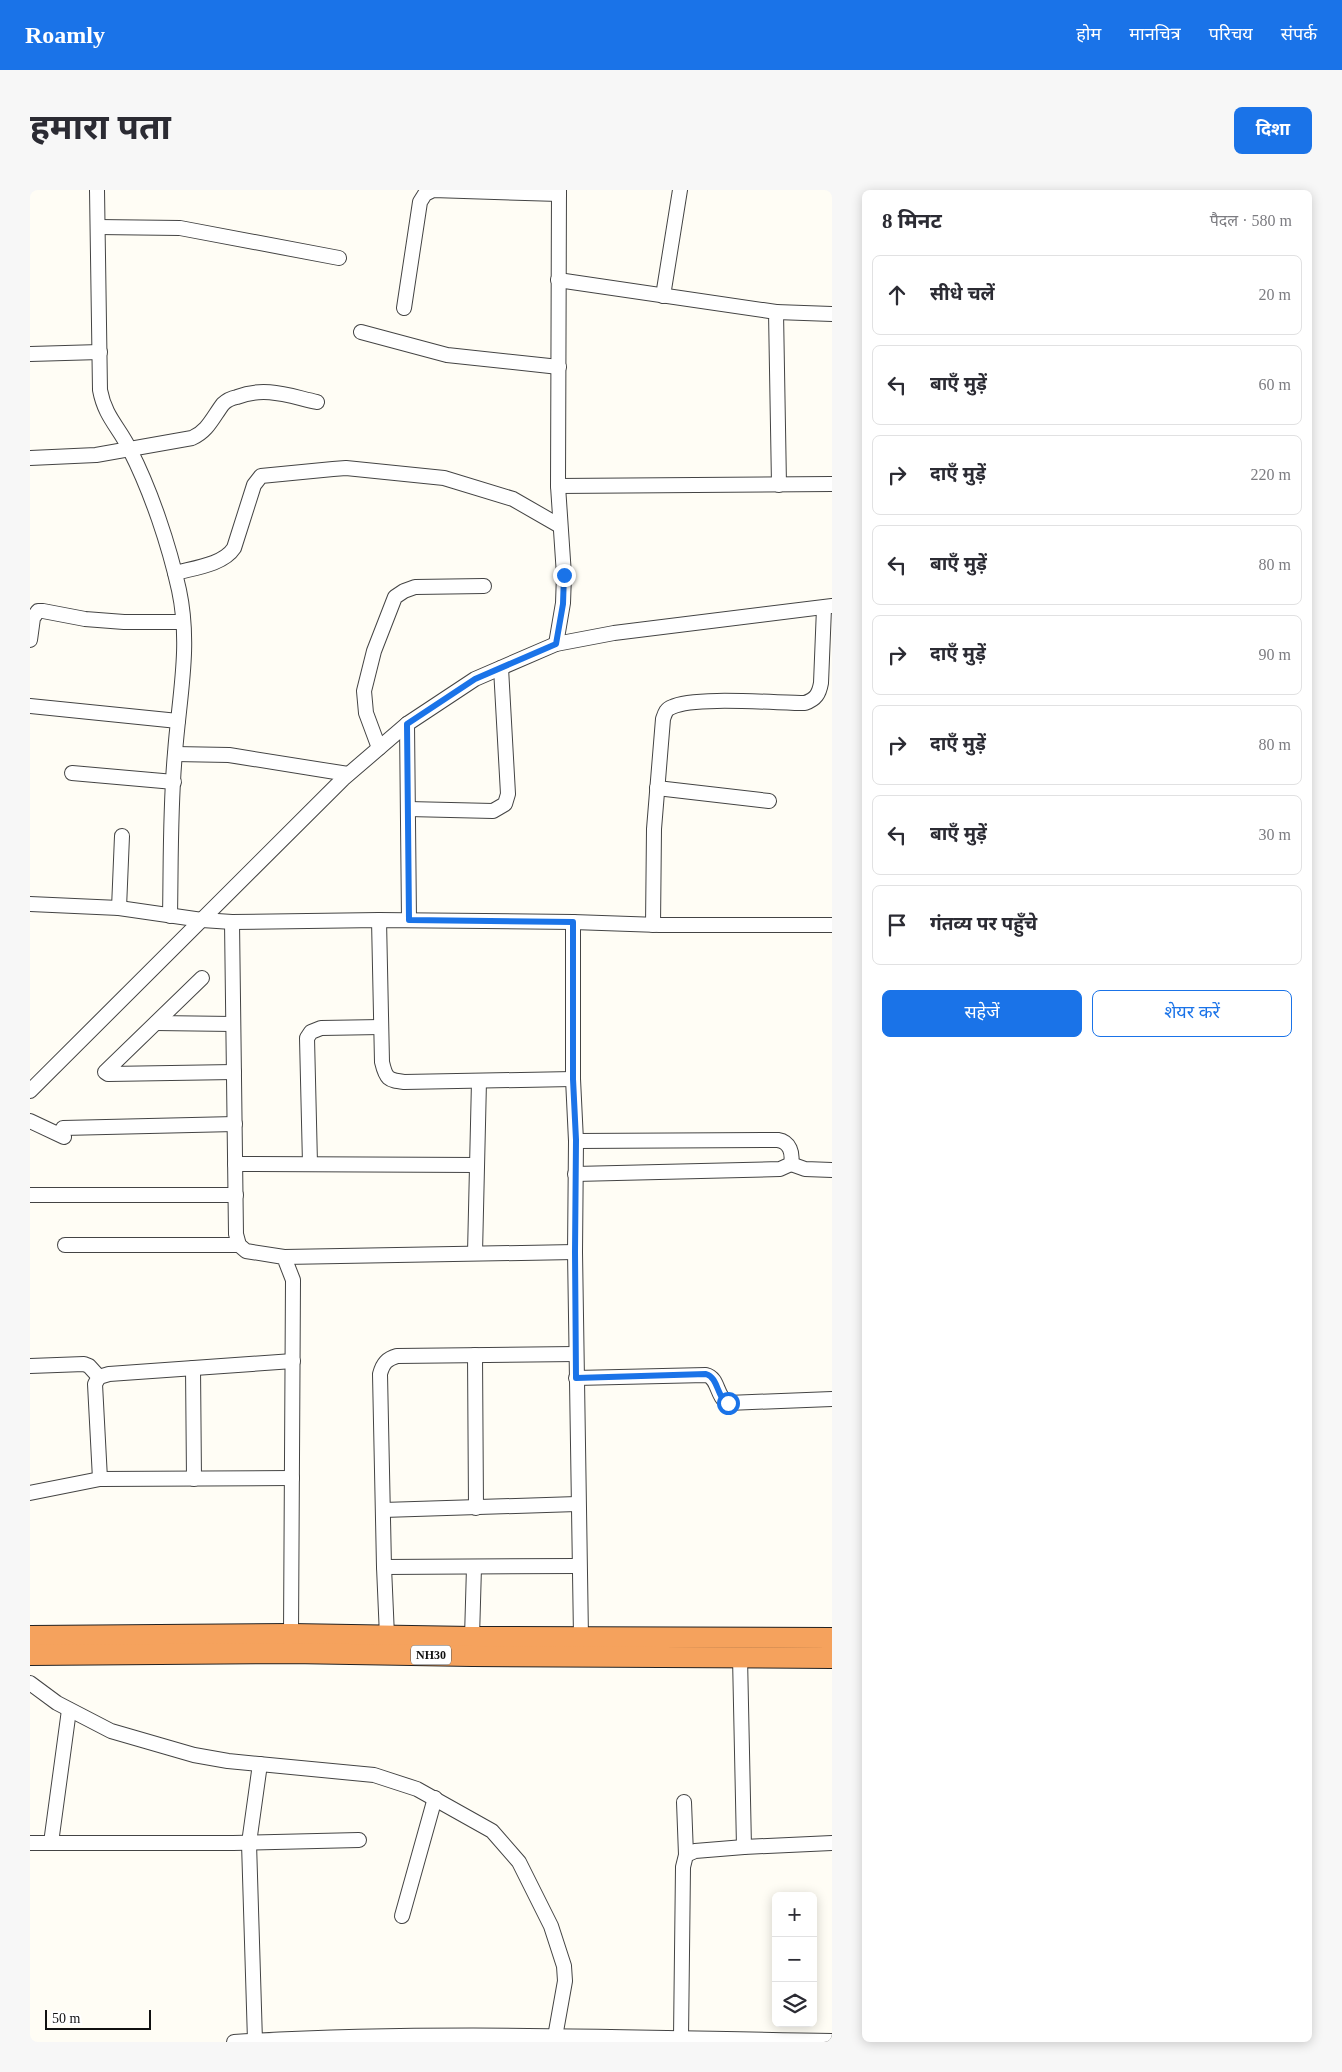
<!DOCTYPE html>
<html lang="hi">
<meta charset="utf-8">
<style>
:root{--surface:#fff;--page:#f7f7f7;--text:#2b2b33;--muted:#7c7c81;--line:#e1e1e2;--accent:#1a73e8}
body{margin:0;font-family:"Times New Roman","Noto Sans Devanagari",serif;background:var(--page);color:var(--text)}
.controls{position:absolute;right:15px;bottom:15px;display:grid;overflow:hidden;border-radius:8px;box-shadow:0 2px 12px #0003}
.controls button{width:45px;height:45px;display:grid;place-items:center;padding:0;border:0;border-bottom:1px solid var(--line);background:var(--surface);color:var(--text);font:25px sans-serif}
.scale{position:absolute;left:15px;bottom:12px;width:106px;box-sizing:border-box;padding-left:5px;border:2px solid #111;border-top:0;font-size:14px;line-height:18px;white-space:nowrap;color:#111;-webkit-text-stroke:4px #fff;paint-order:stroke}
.stop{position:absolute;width:15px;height:15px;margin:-11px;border:4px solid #1a73e8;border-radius:50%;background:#fff}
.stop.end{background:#1a73e8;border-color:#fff;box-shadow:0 1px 5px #0008}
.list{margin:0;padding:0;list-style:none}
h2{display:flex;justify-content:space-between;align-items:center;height:65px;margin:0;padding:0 20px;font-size:21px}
h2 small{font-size:16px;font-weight:400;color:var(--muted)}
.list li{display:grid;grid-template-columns:32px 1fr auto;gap:15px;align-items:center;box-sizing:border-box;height:80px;margin:0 10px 10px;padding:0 10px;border:1px solid var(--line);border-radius:8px}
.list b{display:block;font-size:19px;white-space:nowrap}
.list em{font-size:16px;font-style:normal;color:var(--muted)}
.actions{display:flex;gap:10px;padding:15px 20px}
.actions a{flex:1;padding:11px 0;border:1px solid var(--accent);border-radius:8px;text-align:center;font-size:18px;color:var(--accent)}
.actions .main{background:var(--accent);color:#fff}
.icon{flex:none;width:28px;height:28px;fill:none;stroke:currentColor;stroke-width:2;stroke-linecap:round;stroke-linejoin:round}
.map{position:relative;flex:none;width:802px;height:1852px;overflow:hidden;border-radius:8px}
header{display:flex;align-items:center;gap:30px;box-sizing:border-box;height:70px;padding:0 25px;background:var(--accent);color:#fff}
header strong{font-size:24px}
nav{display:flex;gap:28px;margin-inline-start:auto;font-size:18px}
.intro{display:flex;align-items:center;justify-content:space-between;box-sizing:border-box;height:120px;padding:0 30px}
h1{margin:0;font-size:35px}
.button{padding:12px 22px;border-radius:8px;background:var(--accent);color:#fff;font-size:18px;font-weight:700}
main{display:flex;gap:30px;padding:0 30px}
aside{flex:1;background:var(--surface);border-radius:8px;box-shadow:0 2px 12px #0003}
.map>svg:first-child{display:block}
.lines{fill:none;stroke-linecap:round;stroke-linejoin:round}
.minor-casing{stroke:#444;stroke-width:16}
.highway-casing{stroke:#222;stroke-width:22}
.minor{stroke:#fff;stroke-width:14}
.highway{stroke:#f5a25d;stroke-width:20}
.route{stroke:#1a73e8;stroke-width:6}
.labels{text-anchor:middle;stroke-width:5;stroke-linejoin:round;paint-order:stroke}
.shield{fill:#fff;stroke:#585858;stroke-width:1}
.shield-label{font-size:12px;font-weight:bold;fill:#111}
</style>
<header>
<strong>Roamly</strong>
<nav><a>होम</a><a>मानचित्र</a><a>परिचय</a><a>संपर्क</a></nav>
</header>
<div class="intro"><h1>हमारा पता</h1><a class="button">दिशा</a></div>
<main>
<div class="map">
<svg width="802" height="1852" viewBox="0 0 802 1852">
<rect width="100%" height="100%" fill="#fffdf5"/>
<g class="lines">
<defs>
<g id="minor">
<path d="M67,0L70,200C75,227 89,237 100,260C121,301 139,355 149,400C161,456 149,507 145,563C140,617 141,672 140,726"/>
<path d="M68,37L150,38L309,68"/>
<path d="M528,90L746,122L749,295"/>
<path d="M633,106L650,0"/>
<path d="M374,118L390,12L395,4L403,0L529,4"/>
<path d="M746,122L802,124"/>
<path d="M331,142L417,165L529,177"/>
<path d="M0,164L70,162"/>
<path d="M0,268L66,265L162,248C178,241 183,227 193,214C197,210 202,208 207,207C235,196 259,206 287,212"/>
<path d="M528,296L802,294"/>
<path d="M145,383C163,378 193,375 204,358L224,295L231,286L303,279L316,278L414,288L483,309L530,336"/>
<path d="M0,450L3,428L8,421H13L55,429L94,432H153"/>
<path d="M526,454L533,413L534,385L528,296L529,0"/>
<path d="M0,516L148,531"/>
<path d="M377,534L379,730"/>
<path d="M349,558L336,523L334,501L344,461L365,407L374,401L385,397L454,396"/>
<path d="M145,564L199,565L318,584"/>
<path d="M42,583L144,592"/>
<path d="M627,598L739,611"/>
<path d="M378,619L463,621L475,614L478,604L471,478"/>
<path d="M0,714L89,718L172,730L202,732L349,730L543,732L629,735H802"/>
<path d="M89,718L92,646"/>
<path d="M349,730L352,872C356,889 358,890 374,892L543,889"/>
<path d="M202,732L206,1044L209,1055L216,1061L254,1067L263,1090L261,1444"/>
<path d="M543,732V889L546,951L545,1062L551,1447"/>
<path d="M623,735L624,639L633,529C635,523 636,519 642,517C663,506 747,513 775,513C786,509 789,504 791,493L794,418"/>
<path d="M172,788L75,882L78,884L204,882"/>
<path d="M126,833L203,834"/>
<path d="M0,901L313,589L377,534L445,489L526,454L584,443L802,416"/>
<path d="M0,931L34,947"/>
<path d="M33,938L205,934"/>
<path d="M205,974L447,975"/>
<path d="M280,974L277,848L281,842L291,838L351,837"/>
<path d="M761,974L775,979L802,980"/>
<path d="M545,984L750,979L761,974C763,963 760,952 748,950L546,951"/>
<path d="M0,1005H206"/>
<path d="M35,1055H209"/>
<path d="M445,1063L449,891"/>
<path d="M254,1067L545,1062"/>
<path d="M445,1165L446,1318"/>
<path d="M0,1176L54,1174L59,1176L69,1187"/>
<path d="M163,1178L164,1289"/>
<path d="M546,1188L676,1185C689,1188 686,1207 698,1213L802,1209"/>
<path d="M70,1289L65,1194L69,1187L79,1184L263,1171"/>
<path d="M0,1303L70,1289L262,1288"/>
<path d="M353,1320L547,1314"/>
<path d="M354,1377L548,1376"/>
<path d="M357,1446L354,1377L350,1184C353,1173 357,1169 367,1166L546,1164"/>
<path d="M442,1447L444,1377"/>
<path d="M710,1467L714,1657"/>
<path d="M0,1493L27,1513L81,1541L164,1565L198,1571L344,1585L387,1599L462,1641L489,1672L521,1736L534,1776L535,1791L525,1847"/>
<path d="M654,1612L656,1665"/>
<path d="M0,1653H203L329,1650"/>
<path d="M21,1653L39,1520"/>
<path d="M372,1726L405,1608"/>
<path d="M651,1848L653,1677L656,1665L665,1661L714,1657L802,1653"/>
<path d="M225,1851L219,1653L230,1574"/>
<path d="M204,1852C403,1840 603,1848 802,1851"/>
</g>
<g id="highway">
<path d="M0,1446L261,1444L442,1447L802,1448"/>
<path d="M0,1465L260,1463L442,1466L802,1468"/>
</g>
</defs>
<use href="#minor" class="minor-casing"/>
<use href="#highway" class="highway-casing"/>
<use href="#minor" class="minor"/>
<use href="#highway" class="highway"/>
</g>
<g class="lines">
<path class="route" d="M534,385L533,414L526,454L445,489L377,534L379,730L543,732V889L546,950L545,1062L546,1188L676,1184C689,1188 686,1207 698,1213"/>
</g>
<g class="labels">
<rect class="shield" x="381" y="1455.5" width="40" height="19" rx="4"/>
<g class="shield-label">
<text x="401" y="1469">NH30</text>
</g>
</g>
</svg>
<div class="controls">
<button>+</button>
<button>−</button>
<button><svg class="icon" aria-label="layers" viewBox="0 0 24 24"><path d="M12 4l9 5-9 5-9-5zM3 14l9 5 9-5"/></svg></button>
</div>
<div class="scale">50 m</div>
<div class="stop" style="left:698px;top:1213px"></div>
<div class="stop end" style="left:534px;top:385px"></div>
</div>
<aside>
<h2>8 मिनट<small>पैदल · 580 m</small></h2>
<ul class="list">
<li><svg class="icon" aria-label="ahead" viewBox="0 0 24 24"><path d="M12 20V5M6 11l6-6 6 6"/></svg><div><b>सीधे चलें</b></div><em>20 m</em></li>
<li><svg class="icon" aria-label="left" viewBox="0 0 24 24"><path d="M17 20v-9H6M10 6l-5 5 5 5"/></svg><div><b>बाएँ मुड़ें</b></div><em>60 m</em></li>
<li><svg class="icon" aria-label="right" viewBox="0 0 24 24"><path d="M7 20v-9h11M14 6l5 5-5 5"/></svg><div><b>दाएँ मुड़ें</b></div><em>220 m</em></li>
<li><svg class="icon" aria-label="left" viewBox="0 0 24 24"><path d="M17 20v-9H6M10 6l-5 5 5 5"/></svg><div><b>बाएँ मुड़ें</b></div><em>80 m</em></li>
<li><svg class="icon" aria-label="right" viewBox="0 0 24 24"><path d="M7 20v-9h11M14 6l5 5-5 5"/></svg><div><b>दाएँ मुड़ें</b></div><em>90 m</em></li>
<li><svg class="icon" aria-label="right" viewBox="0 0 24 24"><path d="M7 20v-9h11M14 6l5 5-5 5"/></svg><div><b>दाएँ मुड़ें</b></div><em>80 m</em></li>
<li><svg class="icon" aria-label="left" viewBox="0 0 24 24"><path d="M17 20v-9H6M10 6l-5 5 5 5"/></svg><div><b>बाएँ मुड़ें</b></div><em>30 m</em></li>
<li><svg class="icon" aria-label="arrive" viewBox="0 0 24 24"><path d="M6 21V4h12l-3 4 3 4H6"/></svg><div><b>गंतव्य पर पहुँचे</b></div></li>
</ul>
<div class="actions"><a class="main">सहेजें</a><a>शेयर करें</a></div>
</aside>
</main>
